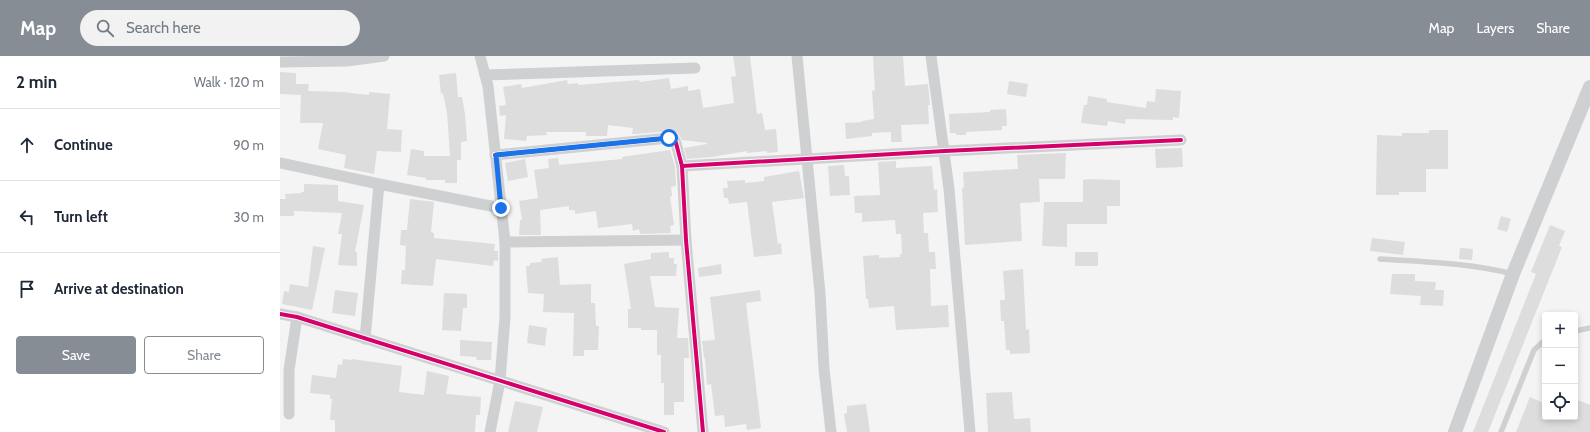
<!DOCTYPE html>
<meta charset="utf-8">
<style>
:root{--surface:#fff;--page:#f2f2f3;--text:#1f2937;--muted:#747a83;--line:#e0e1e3;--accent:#868d94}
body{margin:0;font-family:Cabin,sans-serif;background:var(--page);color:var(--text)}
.controls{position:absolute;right:12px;bottom:12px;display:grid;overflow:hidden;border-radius:4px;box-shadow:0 2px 6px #0003}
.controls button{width:36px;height:36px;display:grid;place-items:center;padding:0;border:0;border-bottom:1px solid var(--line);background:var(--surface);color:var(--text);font:20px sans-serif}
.stop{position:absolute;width:12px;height:12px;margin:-9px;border:3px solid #1a73e8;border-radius:50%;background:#fff}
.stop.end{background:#1a73e8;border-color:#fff;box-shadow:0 1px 4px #0008}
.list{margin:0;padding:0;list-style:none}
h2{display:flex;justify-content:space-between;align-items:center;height:52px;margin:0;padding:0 16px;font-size:17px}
h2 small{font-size:13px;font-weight:400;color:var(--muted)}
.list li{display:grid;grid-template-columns:26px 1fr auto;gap:12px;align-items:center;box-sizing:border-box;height:72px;padding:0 16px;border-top:1px solid var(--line)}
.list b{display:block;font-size:15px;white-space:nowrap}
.list em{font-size:13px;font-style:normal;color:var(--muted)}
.actions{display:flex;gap:8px;padding:12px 16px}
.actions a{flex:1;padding:9px 0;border:1px solid var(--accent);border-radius:4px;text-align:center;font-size:14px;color:var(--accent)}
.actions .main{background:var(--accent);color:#fff}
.icon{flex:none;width:22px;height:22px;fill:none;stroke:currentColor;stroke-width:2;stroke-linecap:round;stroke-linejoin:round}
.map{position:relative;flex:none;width:1310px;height:376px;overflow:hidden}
header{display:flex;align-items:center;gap:24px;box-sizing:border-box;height:56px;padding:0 20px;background:var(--accent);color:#fff}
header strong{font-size:19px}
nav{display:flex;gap:22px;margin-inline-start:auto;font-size:14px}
.search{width:280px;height:36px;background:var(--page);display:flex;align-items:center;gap:10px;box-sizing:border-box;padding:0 14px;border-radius:22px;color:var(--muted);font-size:15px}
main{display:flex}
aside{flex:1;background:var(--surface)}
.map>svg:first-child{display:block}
.building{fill:#ddddde}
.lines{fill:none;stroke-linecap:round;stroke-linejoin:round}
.service{stroke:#ced0d2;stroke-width:5.5}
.minor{stroke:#ced0d2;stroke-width:11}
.tertiary{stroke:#ced0d2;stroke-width:14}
.cycleway-casing{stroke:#fff;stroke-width:6}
.cycleway{stroke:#d6006c;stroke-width:4}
.route{stroke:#1a73e8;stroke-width:5}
</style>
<header>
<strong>Map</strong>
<div class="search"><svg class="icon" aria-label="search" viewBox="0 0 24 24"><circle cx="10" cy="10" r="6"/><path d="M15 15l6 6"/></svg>Search here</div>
<nav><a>Map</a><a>Layers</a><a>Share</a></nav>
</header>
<main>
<aside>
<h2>2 min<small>Walk · 120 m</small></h2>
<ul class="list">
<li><svg class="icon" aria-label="ahead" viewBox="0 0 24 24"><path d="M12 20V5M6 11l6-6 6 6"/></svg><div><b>Continue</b></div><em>90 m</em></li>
<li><svg class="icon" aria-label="left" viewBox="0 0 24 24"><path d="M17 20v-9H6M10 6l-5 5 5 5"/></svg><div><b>Turn left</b></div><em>30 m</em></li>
<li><svg class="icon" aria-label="arrive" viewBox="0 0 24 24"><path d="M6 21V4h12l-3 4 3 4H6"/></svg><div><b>Arrive at destination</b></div></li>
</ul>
<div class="actions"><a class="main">Save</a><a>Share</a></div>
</aside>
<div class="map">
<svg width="1310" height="376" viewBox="0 0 1310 376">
<rect width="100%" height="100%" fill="#f4f4f4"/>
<g class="building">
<path d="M453,0H470L477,58L482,57L485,74L496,73L498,96L487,97V95L467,97V95L432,101L407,103L404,92L427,88V87L402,84L398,77L390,75L356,78H352L353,72L328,69L327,80H306V76H266L267,79L247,80L246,85L224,83L226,59L220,60L219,50L226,49L223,31L241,28L242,32L287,24L288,28L298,27V29L359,24L360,26L389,22L391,33L408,30V35L420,33L423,52L454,47L451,21L456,20Z"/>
<path d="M593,0H623L625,30L648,28L650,49H648L649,68L621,69L622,86H611V76L592,77V80L566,83L565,67L582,66V65L594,63L592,35L595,34Z"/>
<path d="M0,16L16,17V28H29L28,35L63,36L89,39V36L110,38L107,73L122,74L121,96L97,95L94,118L64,112L66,99L38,93L43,67H20L21,39L0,38Z"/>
<path d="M176,17L178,41H182L185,58L187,85L181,86V104H177V127H165V124H146V122L127,119L131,93L144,95V100H170L167,57L163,37L161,38L159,19Z"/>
<path d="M729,25L748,28L746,41L727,38Z"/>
<path d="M876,33L901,35L899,62L893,61V64L846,63L845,68L828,65L827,70L801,67L804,49H807L808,40L827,43V46L866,52L867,45L875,46Z"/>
<path d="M726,53L727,70H722V74L686,76V79H676V77H670L669,58L710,56V54Z"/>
<path d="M1149,74H1168V113H1146V136H1119V139H1096L1097,79L1122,80V77H1149Z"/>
<path d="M902,92L903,111L876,112L875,93Z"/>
<path d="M390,94L395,111L396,130L391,131L392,140L390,141L394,169L390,170L391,177L360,178L359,173L353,175L352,168L318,172L316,155L295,158V154H289V150L260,154L261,179H239L240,164H242L239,145L258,142L254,114L269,112L268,103L278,102L279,109L342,103V101Z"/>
<path d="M786,97L785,123H759L760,146L740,147L742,185L685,189L682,132L684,131L683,116L738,113L737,99Z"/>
<path d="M245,103L248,121L228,125L225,107Z"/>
<path d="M616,105V112L652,110L654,134L657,133L658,156L643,157L644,177H648L649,196H655L656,213H650L651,250L668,249L669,271L616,274L614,250L589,252L588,243H586L583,200L599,199V202L620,201V198H622L621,178H616L615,164L582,166V157H575L574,140L600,139L598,106Z"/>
<path d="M564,109L565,120H569L570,139L550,140L548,110Z"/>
<path d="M519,115L524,142L492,146L498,188L501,187L502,198L474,201L467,146L449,148L448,142H444L443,132H448L447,125L465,124V127L484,125V121Z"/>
<path d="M809,123L840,124V150H827V168H787V191L762,190L764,146H803V124Z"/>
<path d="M24,128L58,129V145L84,149L75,196H77V210L58,209L62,178H58L62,157L14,155V160H0V143H6L5,138L21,137V136H24Z"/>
<path d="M130,143L154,146L151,176L154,177V182L215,188L214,195H218V205L214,204L213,210L156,203L153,230L121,228L122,214H125L126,190L120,189L121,174H127Z"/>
<path d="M1221,160L1231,163L1227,176L1217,173Z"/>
<path d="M1270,169L1285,175L1279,190L1282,191L1208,376H1193L1256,218L1251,216Z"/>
<path d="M1092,182L1125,186L1123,199L1090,195Z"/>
<path d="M33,190L45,192L32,254L2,248L4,235L9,236L10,228L28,231Z"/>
<path d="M1180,192L1193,193L1192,204L1179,203Z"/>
<path d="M389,196V202H394V208H397L396,220H370L375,251L399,252L397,282H408L409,302H404V346H394V359H384V327H381V299H377V274H361V272H348V253H351L344,208L371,203V197Z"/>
<rect x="795" y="196" width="23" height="14"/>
<path d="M278,201L280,229L311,228V247H315L316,270H319L318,294H304V300H293L294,257L263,256L264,238L248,237L246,210H250V207L262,206L261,203Z"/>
<path d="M441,208L442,218L419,221L418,212Z"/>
<path d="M743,213L746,274L749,273L750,297L730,298V294H726L724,265H721L720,244H725L723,215Z"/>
<path d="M1112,218H1135V225L1156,226L1155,234H1164L1163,250L1140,249L1141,240L1110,238Z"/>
<path d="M55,234L78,237L75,260L52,257Z"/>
<path d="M480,234L481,245L466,247L481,372L467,374L466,368L445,371L444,359L435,360L431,328L427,329L425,302H424L422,285L435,284L430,241Z"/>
<path d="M164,237L187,238V252H183L181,275L162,274Z"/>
<path d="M249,269L267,272L265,290L247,287Z"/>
<path d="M180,284L212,286L211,304H196L197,301L180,300Z"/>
<path d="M63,303L72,304V303L122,310L119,336L144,339L147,315L169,320L166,338L201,341L200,359H196L195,376H55V364H50L52,343H50V339L30,337L32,319L56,322L58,308L62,309Z"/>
<path d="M732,336L734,363L750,362L751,376H708L706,337Z"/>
<path d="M1250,341L1265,348V361H1295V343L1310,349V376H1236Z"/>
<path d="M235,345L263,351L257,376H228Z"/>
<path d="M586,348L590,376H567L564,358L567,357V350Z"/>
</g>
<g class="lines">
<g class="service">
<path d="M1100,203C1145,206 1189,207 1233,218"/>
<path d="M1295,275L1310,272"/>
<path d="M1221,376L1254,294L1265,284"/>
</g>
<g class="minor">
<path d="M200,0L208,30L225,186V261L220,325L210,376"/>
<path d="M517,0L540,237L544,313L551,376"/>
<path d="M651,0L669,133L690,376"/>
<path d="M0,6L67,5L104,0"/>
<path d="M205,19L415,12"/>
<path d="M215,99L389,82L394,83L396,87L402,110L406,184L423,376"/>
<path d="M0,107L99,128L221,152"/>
<path d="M402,110L665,95L901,84"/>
<path d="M225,186L406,184"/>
<path d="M0,258L17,261L384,376"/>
<path d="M85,283L99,128"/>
<path d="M9,358V314L17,261"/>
</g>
<path class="tertiary" d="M1175,376L1233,218L1310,31"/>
<defs>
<g id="cycleway">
<path d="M215,99L389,82L394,83L396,87L402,110L406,184L423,376"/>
<path d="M402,110L665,95L901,84"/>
<path d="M0,258L17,261L384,376"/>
</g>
</defs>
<use href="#cycleway" class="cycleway-casing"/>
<use href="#cycleway" class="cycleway"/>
</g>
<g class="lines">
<path class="route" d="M221,152L216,99L389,82"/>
</g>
</svg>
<div class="controls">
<button>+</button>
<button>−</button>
<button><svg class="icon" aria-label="locate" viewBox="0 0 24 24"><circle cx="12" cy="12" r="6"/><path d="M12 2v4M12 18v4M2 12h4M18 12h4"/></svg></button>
</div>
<div class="stop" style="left:389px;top:82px"></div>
<div class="stop end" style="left:221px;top:152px"></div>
</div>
</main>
